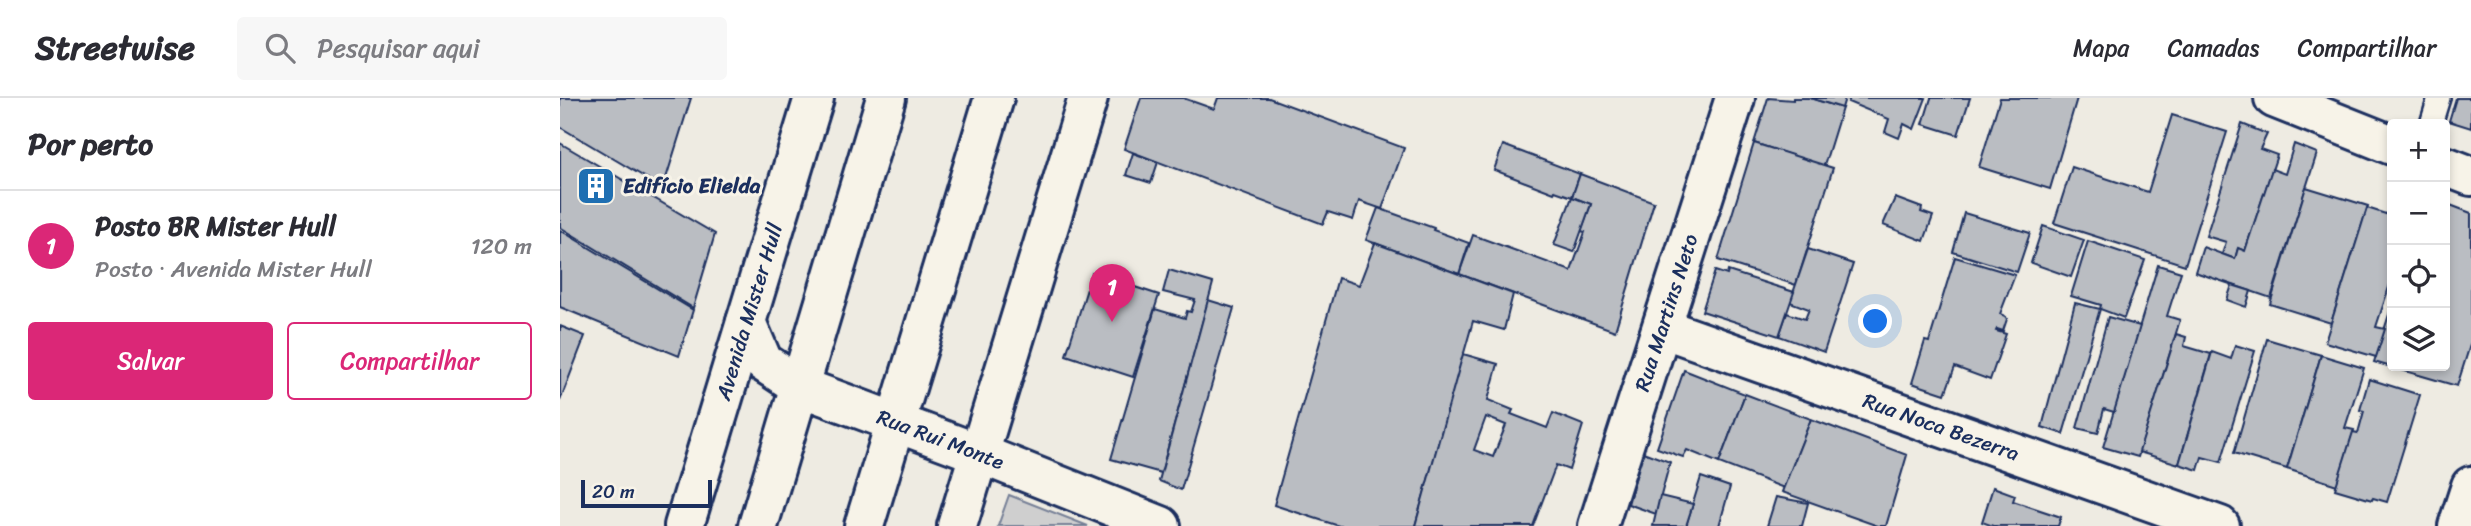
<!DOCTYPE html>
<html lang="pt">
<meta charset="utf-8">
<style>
:root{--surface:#fff;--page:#f7f7f7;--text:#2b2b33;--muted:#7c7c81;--line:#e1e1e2;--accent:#db2777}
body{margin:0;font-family:Sriracha,sans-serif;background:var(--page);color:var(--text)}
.controls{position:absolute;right:21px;top:21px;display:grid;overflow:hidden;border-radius:7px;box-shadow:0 4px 10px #0003}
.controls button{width:63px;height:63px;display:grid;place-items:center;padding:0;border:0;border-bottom:2px solid var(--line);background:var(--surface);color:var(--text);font:35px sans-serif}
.scale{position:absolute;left:21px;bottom:18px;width:131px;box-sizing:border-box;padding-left:7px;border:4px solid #1b2f5e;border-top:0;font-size:19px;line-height:24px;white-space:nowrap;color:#1b2f5e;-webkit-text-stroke:5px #f7f3e8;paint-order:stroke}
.you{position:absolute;left:1316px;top:224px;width:24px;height:24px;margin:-18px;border:5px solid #fff;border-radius:50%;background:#1a73e8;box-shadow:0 0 0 10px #1a73e833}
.badge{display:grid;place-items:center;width:46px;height:46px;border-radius:50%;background:var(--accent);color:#fff;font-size:23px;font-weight:700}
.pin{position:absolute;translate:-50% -58px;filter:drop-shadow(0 2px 4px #0008)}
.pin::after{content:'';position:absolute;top:37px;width:24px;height:21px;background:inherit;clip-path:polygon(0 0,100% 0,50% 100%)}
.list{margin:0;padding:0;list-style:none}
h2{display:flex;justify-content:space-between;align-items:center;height:91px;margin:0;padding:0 28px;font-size:30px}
h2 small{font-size:23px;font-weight:400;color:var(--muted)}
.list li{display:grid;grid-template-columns:46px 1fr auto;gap:21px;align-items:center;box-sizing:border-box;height:112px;padding:0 28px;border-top:2px solid var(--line)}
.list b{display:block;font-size:26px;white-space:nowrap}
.list p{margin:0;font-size:23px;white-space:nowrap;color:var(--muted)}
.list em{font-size:23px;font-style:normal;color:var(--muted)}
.actions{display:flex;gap:14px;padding:21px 28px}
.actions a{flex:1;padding:16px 0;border:2px solid var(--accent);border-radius:7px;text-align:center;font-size:24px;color:var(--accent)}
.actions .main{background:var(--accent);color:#fff}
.icon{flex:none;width:38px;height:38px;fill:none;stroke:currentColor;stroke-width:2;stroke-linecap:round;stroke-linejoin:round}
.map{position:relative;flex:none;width:1911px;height:428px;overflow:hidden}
header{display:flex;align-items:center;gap:42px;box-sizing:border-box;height:98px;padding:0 35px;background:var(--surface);border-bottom:2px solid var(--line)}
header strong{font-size:33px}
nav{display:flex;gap:38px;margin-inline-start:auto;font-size:24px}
.search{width:490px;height:63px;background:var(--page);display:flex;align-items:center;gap:18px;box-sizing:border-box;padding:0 24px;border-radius:7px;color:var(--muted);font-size:26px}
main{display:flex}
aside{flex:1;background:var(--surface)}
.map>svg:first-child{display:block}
.green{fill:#cfcfcf;stroke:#757f96;stroke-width:2}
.building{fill:#babdc2;stroke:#1b2f5e;stroke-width:2;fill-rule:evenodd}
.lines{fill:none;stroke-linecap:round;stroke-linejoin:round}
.lane-casing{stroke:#1b2f5e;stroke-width:26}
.street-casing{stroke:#1b2f5e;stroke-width:44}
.secondary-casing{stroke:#1b2f5e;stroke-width:44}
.highway-casing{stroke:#1b2f5e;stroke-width:44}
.lane{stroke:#f7f3e8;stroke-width:21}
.street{stroke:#f7f3e8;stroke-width:38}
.secondary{stroke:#f7f3e8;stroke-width:38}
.highway{stroke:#f7f3e8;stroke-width:38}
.labels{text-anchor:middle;stroke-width:6;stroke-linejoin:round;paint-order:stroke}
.poi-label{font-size:21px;font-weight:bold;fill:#1b2f5e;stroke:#f7f3e8;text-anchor:start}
.street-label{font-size:21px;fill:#1b2f5e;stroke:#f7f3e8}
</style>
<header>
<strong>Streetwise</strong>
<div class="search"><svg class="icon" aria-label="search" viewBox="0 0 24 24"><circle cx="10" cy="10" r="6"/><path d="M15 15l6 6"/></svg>Pesquisar aqui</div>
<nav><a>Mapa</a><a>Camadas</a><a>Compartilhar</a></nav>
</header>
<main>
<aside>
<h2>Por perto<small></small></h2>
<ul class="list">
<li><span class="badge">1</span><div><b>Posto BR Mister Hull</b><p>Posto · Avenida Mister Hull</p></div><em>120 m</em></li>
</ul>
<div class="actions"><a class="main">Salvar</a><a>Compartilhar</a></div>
</aside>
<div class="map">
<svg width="1911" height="428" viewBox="0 0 1911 428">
<rect width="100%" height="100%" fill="#eeebe2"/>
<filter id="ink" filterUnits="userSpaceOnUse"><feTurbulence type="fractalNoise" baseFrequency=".0143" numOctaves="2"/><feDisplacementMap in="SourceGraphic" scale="14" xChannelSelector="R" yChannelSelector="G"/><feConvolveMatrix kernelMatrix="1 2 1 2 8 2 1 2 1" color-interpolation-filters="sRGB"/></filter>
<g filter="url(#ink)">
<path class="green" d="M449,397L528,428H438Z"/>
<g class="building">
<path d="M0,0H131L103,90L0,29Z"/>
<path d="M581,0H623L654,11L658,0H709L844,50L822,111L799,103L793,122L768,114L763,126L564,51Z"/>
<path d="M1208,0L1233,2V0H1250L1282,10L1264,68L1194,45Z"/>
<path d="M1250,0H1285L1282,10Z"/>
<path d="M1290,0H1366L1354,31L1344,26L1339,40L1325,34L1329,21L1288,4Z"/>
<path d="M1371,0H1410L1398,37L1363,26Z"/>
<path d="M1440,0H1517L1490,91L1419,69Z"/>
<path d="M1896,0H1911V30L1889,23Z"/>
<path d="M1612,17L1667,34L1625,167L1494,125L1512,69L1588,94Z"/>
<path d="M1682,26L1707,36L1700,51L1717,57L1685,153L1678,150L1675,161L1662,156L1666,144L1646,138Z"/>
<path d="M0,45L155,136L133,210L0,129Z"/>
<path d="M1194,45L1273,70L1236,187L1158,162Z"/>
<path d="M1734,46L1757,55L1711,200L1635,174L1643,149L1675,161L1678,150L1685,153L1712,71L1725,76Z"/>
<path d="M943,47L1020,76L1012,99L995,93L994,95L934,72Z"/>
<path d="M573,55L598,64L591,85L566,77Z"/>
<path d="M1020,76L1094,104L1055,233L899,176L913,137L1011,173L1025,134L1021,133L1031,106L1012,99Z"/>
<path d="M1746,89L1808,108L1771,225L1710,206Z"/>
<path d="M1012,99L1031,106L1014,154L994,147Z"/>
<path d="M1335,100L1362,110L1361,114L1373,118L1364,143L1323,127Z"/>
<path d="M1885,105L1911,115V244L1897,288L1814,264L1832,207V268H1885Z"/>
<path d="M818,110L874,130L873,132L909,145L899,176L806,142Z"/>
<path d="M1807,110L1832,118V180L1816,229L1825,231L1816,259L1765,244Z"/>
<path d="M1404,115L1470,135L1457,174L1393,154Z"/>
<path d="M1483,128L1524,142L1511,179L1471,165Z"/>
<path d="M0,132L133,212L119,258L0,209Z"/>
<path d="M1528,143L1585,162L1564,220L1540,211L1541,207L1511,198Z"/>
<path d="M815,145L953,196L944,232L913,223L855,428H779L714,407L778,180L799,187Z"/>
<path d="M1248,151L1293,166L1264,254L1219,238L1227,215L1245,221L1249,211L1230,204Z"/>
<path d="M1395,159L1455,177L1440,216L1445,218L1447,221L1443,233L1437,231L1436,233L1446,236L1430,282L1395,269L1385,296L1352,285L1365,243L1369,244Z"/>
<path d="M1598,167L1621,174L1607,218L1620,222L1578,359L1543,349Z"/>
<path d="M609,172L653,185L601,375L551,361L595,211L625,220L627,213L631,214L635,202L603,194Z"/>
<path d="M1155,173L1167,177L1168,173L1234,194L1219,238L1142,213Z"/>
<path d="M532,175L599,197L573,279L506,257Z"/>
<path d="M1672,187L1691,193L1686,209L1667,202Z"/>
<path d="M648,202L674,210L621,392L599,383Z"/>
<path d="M1515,205L1540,211L1503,336L1482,329Z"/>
<path d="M1548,219L1580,228L1554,314L1544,311L1538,335L1517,330Z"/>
<path d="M0,228L25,238L0,303Z"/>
<path d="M1616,236L1626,239L1624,248L1651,256L1619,366L1579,354Z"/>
<path d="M1707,241L1761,257L1727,371L1674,355Z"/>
<path d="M1675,247L1695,253L1661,364L1642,359L1638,372L1619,366L1652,254L1671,261Z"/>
<path d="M903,256L938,266L928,302L953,312L951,316L987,330L993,315L1023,327L1009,372L996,367L973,428H855ZM926,319L946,327L933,359L914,352Z"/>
<path d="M1761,257L1804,270L1785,330L1794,332L1777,387L1727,371Z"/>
<path d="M1124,272L1185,296L1159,365L1127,352L1123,359L1097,350Z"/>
<path d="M1809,281L1860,297L1827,404L1813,400L1812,402L1775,391L1793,334L1798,335L1804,313L1800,312Z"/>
<path d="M1185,296L1251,321L1224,390L1159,365Z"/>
<path d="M1251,321L1347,357L1326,428H1318L1222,394Z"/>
<path d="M1083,354L1110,364L1096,416L1068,406Z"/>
<path d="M1141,379L1170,389L1159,428H1126Z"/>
<path d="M1433,389L1455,397L1453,403L1501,419L1498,428H1433L1422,424Z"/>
<path d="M1100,398L1133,406L1126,428H1093Z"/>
<path d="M1216,399L1248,405L1242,428H1207Z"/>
</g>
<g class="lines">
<defs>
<path id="lane" d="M1871,26L1879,0"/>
<g id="street">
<path d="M1714,0L1832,47"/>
<path d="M1885,68L1911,78"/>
<path id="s1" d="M186,224L203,264L241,289L420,356L601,428"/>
<path id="s2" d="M1102,230L1660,428"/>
<path id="s3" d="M1038,428L1175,0"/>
<path d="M1898,428L1911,388"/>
</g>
<g id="secondary">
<path id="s4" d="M124,428L254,0"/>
<path d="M397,428L528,0"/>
</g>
<g id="highway">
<path d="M198,428L326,0"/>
<path d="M304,428L434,0"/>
</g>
</defs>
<use href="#lane" class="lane-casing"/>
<use href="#street" class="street-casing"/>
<use href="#secondary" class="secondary-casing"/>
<use href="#highway" class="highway-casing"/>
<use href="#lane" class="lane"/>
<use href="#street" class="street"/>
<use href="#secondary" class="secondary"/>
<use href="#highway" class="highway"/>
</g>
</g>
<defs>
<symbol id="building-square" viewBox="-11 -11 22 22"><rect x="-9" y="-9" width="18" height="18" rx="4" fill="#1f6fb2" stroke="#f7f3e8"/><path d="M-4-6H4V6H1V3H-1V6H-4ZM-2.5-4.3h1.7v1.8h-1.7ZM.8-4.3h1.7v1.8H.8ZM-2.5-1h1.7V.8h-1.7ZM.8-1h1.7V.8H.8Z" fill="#fff"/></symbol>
</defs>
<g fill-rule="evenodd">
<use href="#building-square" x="14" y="66" width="44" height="44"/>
</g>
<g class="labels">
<g class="poi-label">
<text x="63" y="95">Edifício Elielda</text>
</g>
<g class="street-label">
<text dy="7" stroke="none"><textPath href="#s4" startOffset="224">Avenida Mister Hull</textPath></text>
<text dy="7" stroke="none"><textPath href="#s3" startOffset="224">Rua Martins Neto</textPath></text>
<text dy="7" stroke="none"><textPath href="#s2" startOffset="296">Rua Noca Bezerra</textPath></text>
<text dy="7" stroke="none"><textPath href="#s1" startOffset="238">Rua Rui Monte</textPath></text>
</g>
</g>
</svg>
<div class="controls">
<button>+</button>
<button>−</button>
<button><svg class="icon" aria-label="locate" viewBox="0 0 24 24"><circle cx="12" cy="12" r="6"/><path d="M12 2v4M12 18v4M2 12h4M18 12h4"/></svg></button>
<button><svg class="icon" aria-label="layers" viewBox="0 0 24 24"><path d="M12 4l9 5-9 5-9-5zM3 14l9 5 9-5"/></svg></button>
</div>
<div class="scale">20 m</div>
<div class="you"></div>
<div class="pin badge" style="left:552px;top:224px">1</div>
</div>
</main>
